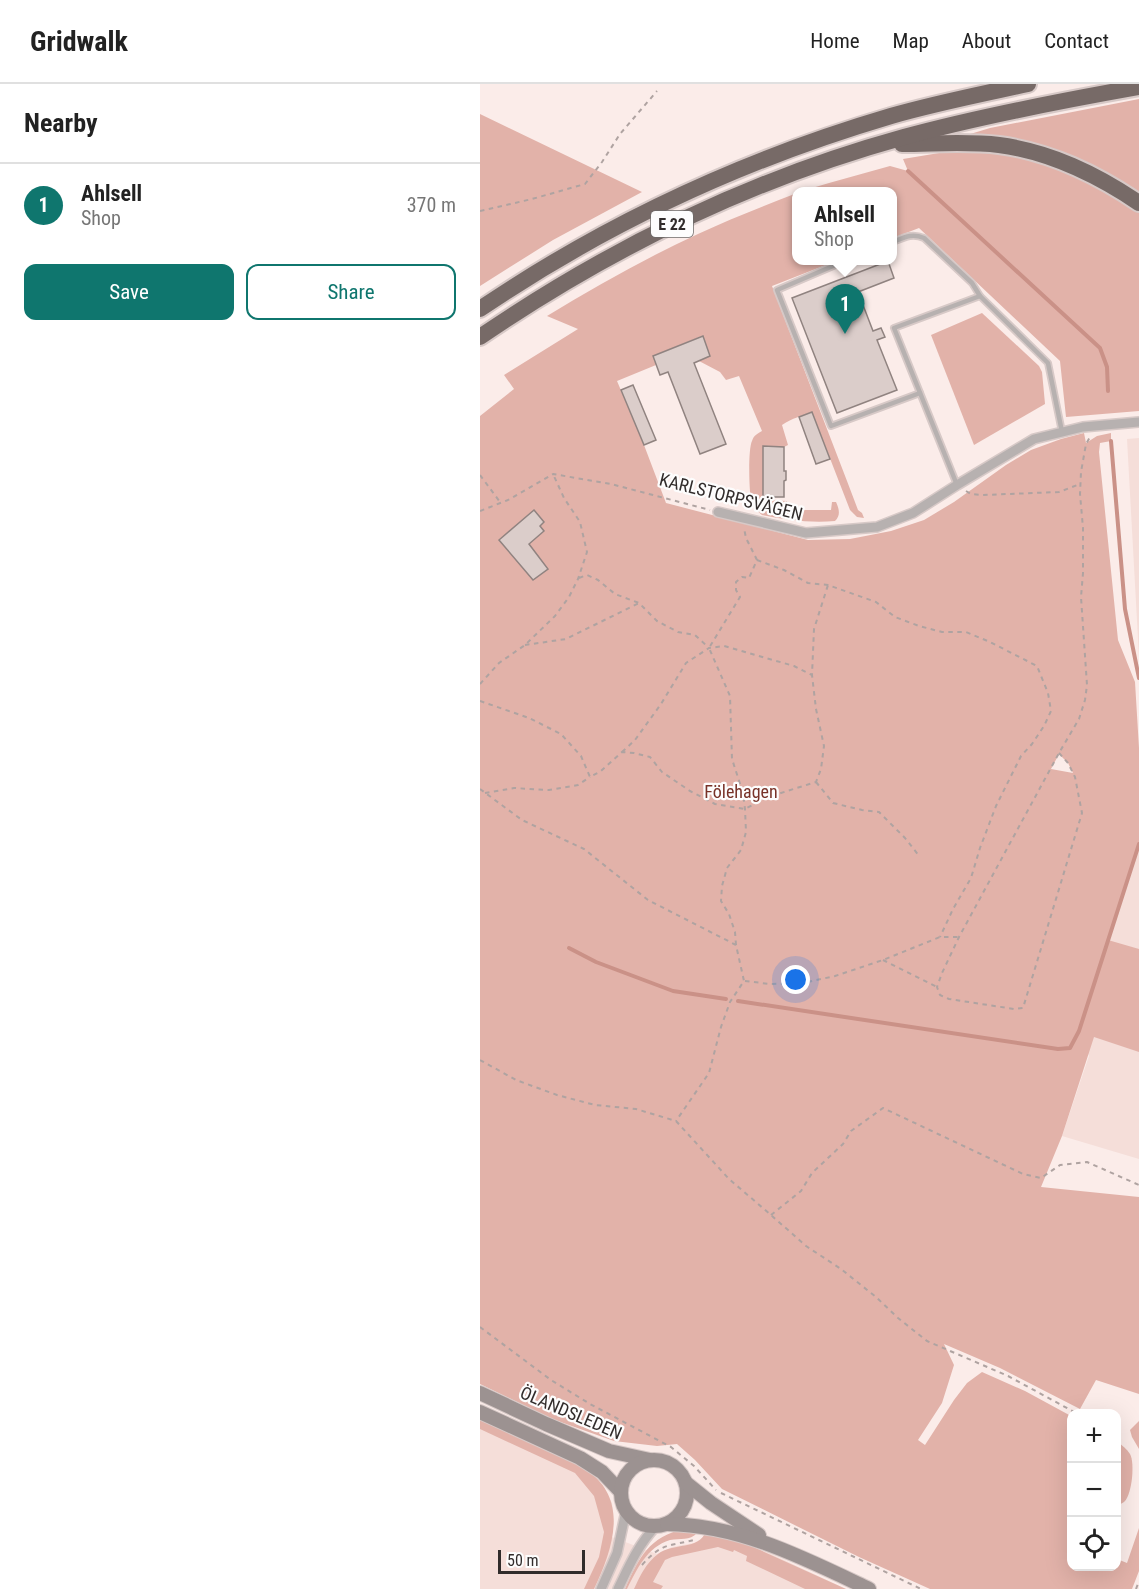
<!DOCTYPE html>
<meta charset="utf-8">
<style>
:root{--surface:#fff;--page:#f6f6f6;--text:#222;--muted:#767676;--line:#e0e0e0;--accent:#0f766e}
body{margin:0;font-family:"Roboto Condensed",sans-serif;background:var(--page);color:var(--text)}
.controls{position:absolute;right:18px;bottom:18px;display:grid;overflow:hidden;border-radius:12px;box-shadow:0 6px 24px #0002}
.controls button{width:54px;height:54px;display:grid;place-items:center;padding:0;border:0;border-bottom:2px solid var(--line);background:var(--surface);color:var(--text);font:30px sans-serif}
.scale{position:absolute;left:18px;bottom:15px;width:87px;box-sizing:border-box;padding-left:6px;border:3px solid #312c2b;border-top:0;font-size:16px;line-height:21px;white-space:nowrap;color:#312c2b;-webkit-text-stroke:4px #fdfdfd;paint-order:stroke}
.you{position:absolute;left:316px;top:896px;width:21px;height:21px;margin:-15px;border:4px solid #fff;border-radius:50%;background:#1a73e8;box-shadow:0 0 0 9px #1a73e833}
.badge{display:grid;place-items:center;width:39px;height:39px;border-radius:50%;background:var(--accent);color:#fff;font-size:20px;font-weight:700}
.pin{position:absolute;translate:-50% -50px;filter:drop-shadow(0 2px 3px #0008)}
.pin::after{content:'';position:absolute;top:32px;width:21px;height:18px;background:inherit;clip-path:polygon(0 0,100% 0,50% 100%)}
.popup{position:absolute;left:312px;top:103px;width:105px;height:78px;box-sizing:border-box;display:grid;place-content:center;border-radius:12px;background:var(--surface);filter:drop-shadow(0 2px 4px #0005);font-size:20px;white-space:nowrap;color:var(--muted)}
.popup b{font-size:22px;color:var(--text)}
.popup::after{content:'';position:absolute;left:50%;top:100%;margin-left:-12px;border:12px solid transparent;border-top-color:var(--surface)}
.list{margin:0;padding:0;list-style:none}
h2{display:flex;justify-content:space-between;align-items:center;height:78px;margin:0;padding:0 24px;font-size:26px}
h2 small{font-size:20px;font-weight:400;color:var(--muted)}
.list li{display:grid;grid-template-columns:39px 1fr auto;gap:18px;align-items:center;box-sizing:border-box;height:84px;padding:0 24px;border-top:2px solid var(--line)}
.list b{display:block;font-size:22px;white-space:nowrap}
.list p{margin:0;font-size:20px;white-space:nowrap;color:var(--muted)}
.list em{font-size:20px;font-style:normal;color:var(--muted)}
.actions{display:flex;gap:12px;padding:18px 24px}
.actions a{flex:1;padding:14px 0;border:2px solid var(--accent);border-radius:12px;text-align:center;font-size:21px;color:var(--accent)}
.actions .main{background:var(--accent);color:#fff}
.icon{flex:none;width:33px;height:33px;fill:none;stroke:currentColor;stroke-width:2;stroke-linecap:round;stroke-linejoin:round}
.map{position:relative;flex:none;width:659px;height:1505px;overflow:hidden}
header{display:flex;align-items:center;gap:36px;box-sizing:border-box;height:84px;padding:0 30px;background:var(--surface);border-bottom:2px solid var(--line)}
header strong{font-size:28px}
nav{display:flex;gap:33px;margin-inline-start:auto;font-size:21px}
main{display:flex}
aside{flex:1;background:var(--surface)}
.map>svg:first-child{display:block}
.built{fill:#f5ded9}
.green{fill:#e2b2a9;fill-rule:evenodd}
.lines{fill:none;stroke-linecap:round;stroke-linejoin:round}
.stream{stroke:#ca9187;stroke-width:4}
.building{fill:#dbcdca;stroke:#908380;stroke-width:1.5}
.service-casing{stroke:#d7c9c7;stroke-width:8}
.minor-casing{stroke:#d7c9c7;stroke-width:12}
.secondary-casing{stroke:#d7c9c7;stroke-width:16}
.motorway-casing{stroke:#d7c9c7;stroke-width:20}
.path{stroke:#afa3a1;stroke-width:2;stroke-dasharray:4.5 4.5;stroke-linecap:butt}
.service{stroke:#b7b1b0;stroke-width:4.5}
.minor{stroke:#b7b1b0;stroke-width:9}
.secondary{stroke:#9c9291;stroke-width:14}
.motorway{stroke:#776a67;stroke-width:16}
.labels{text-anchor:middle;stroke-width:4.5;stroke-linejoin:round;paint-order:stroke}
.shield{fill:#fdfdfd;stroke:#6e6b6a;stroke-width:1.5}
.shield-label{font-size:16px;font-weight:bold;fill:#312c2b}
.street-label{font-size:18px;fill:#312c2b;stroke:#fdfdfd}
.park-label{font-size:18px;fill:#783228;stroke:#fdfdfd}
</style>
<header>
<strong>Gridwalk</strong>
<nav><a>Home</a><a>Map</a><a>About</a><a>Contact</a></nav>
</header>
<main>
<aside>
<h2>Nearby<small></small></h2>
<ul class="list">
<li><span class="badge">1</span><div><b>Ahlsell</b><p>Shop</p></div><em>370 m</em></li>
</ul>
<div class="actions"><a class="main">Save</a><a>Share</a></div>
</aside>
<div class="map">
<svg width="659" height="1505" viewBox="0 0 659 1505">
<rect width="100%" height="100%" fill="#fbece9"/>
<g class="built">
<path d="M659,354V573L647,355Z"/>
<path d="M659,760V1075L582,1052L609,972L599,947Z"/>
<path d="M0,1335L110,1388L123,1402L132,1419L134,1435L132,1453L177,1470L192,1463L219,1458L223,1454L226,1447L289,1469L366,1505H0Z"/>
</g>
<g class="green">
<path d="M659,15V110C616,85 575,61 525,53C513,52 500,52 487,51L510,44Z"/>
<path d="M0,30L162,108L73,156L0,202Z"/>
<path d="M465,68C488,68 511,68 534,72C580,80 620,103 659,129V327L586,333L580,277L439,144L413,154V107H322L349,99L410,82L428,87L423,75Z"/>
<path d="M317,109V176L356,177L292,202L367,397L378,426L382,429L384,434L377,433L370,426L332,328C321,332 313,334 302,341L308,361L304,363H283V416L307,417L309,426H351L352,418H356C359,425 361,431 355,437C330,439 306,436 282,431C276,426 273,422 271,415C269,406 268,365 272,357C274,351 277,350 282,347L259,292L246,296L240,288L219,277L230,272L222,252L173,272L176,281L137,297L164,361L186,419L328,456L370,455L411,447L444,436L474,418L526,381L551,366L581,355L604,349L606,359L617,352L631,349V357L620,359L619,368L638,556L655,598L659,664V760L628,856L659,865V968L614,953L582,1052L561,1103L659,1113V1310L616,1296L600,1325L520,1284L464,1260L474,1281L462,1319L438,1356L445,1361L474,1316L487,1299L502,1288L545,1307L591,1332L592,1482H636L637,1475L647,1479L659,1444V1487L652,1505H450L379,1473L242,1405L215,1376L197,1360L177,1362L134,1357L72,1335L0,1300V332L34,305L24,291L98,245L67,232C116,202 166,174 218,150C250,135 284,122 317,109ZM579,670L588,679L593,689L571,685Z"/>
<path d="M502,229L559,282L562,288L565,320L494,361L451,251Z"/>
<path d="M0,1335C22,1345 45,1355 67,1366C81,1372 96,1378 108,1387C150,1417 132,1467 114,1505H104L119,1473L124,1448L114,1412L95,1389L0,1345Z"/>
<path d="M659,1337V1365L652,1353L650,1346Z"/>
<path d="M636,1357C642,1361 647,1365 650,1370C655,1379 652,1409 645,1417C642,1420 640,1420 637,1420Z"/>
<path d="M205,1445L217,1449C210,1457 200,1454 190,1456C167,1463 157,1485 147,1505H145C159,1474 169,1452 205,1445Z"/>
<path d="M226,1447L247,1451L366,1505H325L266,1477L267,1472L254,1466L253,1468L238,1463L192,1473L185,1476L173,1498L183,1502L181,1505H154C160,1492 166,1479 178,1470C193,1458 219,1467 226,1447Z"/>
</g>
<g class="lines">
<g class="stream">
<path d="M428,87L620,264L627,283L628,307"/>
<path d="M631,357L645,525L659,594"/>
<path d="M89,864L116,878L193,907L246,915"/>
<path d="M258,917L578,965L590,964L599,947L659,760"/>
</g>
</g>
<g class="building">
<path d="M408,177L414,194L378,208L393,247L401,244L405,253L397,256L417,306L357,329L312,214Z"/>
<path d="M223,252L230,272L214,279L246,360L220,370L188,288L180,291L173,272Z"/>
<path d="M153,301L176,356L164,361L141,306Z"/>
<path d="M332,328L350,375L336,380L319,333Z"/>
<path d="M283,362L304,363V387H306V396L304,397V413H283Z"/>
<path d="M54,426L64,438L60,442L64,447L49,460L68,485L53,496L19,456Z"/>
</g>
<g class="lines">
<defs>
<g id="service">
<path d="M413,158C425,153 432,149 444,154L492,199L500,212"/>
<path d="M367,176L297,206L351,342L440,309"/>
<path d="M477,401L414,244L500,212L568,279L582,348"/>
</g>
<g id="minor">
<path d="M238,428L326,449L397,443L433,429L477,401L554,355L603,343L659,338"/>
<path d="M121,1505L137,1469L146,1427"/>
<path d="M138,1505C149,1482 158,1461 176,1442"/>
</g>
<g id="secondary">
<path d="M0,1309L66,1340L129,1367L170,1376"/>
<path d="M0,1328L100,1374L122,1388L141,1408"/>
<circle cx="174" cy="1409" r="33"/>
<path d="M206,1399L231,1419L279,1451"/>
<path d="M187,1440C260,1441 324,1474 389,1505"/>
</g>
<g id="motorway">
<path d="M422,60C454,60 487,57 519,61C571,68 616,90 659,119"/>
<path d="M0,225C128,138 262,76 411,32C456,19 502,10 548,0"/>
<path d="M0,253C130,164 272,95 424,53C501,32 580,17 659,3"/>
</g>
</defs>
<use href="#service" class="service-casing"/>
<use href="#minor" class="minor-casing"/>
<use href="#secondary" class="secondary-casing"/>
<use href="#motorway" class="motorway-casing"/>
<g class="path">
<path d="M0,127L52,115L105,100L122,78L140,50L177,7"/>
<path d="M0,391L20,418"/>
<path d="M486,407L491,410L503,411L579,408L600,400"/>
<path d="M0,427L28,416L73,390L131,400L230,426"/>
<path d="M277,476L304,486L328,499L348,501L396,518L415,533L439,542L462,548H486L510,558L557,582L568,609L571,627L564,642L552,660L541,672L516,722L500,764L491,794L473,825L460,853"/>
<path d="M99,494L107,491L118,496L135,510L159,519L177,537L198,548L215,551L229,564"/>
<path d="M45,561L86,555L159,519"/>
<path d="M0,600L19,579L45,561L75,532L89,513L98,495L107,468L100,438L84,414L73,390"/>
<path d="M0,617L49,634L81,650L101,672L110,693L121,687L142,668L154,669L170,673L182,688L210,707L235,720L265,725L288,713L336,698L341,685L344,662L336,625L332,591L334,545L348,501"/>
<path d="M142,668L155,656L181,620L206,579L229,564L244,562L314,582L332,591"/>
<path d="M579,669L588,679L595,693L602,729L543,924L534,925L469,915L460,911L457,903L462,889L479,853L579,669L599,635L605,616L607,601L601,513L603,489V444L600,410L601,388L606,360L610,353"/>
<path d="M336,698L353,719L382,726L399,728L425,754L440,773"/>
<path d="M0,705L42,736L104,765L168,816L256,861L264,897L250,918L241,943L229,989L196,1037"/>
<path d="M5,709L34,704L69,706L98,701L110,693"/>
<path d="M256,861L255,848L249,830L241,817L242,802L247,784L261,766L266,748L265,725L263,709L252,675L250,612L229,564L260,513L256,506V498L262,493L269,494L277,476L266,454L264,444"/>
<path d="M403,876L457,903"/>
<path d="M265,897L290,900L323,899L355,892L403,876L460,853H479"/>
<path d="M0,976L36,996L77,1011L115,1021L156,1025L196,1037L249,1095L291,1131L326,1162L361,1185L396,1213L418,1234L447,1257L528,1292L598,1330"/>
<path d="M291,1131L321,1107L332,1089L363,1060L371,1047L403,1024L543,1090L561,1094L580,1081L607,1078L659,1101"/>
<path d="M0,1243L71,1296L110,1320L191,1363L214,1382L236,1406"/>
<path d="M241,1409L441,1505"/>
<path d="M162,1481C183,1457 190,1463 217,1455"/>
<path d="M656,1505L659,1497"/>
</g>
<use href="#service" class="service"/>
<use href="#minor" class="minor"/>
<use href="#secondary" class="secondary"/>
<use href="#motorway" class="motorway"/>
</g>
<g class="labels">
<rect class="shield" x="171" y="127" width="42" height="26" rx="4.5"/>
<g class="shield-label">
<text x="192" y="146">E 22</text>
</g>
<g class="street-label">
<text transform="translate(251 413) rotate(14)" y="6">KARLSTORPSVÄGEN</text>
<text transform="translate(91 1329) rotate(23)" y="6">ÖLANDSLEDEN</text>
</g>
<g class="park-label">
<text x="261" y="714">Fölehagen</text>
</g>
</g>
</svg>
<div class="controls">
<button>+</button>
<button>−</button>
<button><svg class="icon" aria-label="locate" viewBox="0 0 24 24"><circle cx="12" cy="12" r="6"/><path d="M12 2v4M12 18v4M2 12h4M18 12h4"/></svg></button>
</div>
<div class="scale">50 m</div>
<div class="you"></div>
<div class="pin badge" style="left:365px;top:250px">1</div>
<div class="popup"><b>Ahlsell</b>Shop</div>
</div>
</main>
